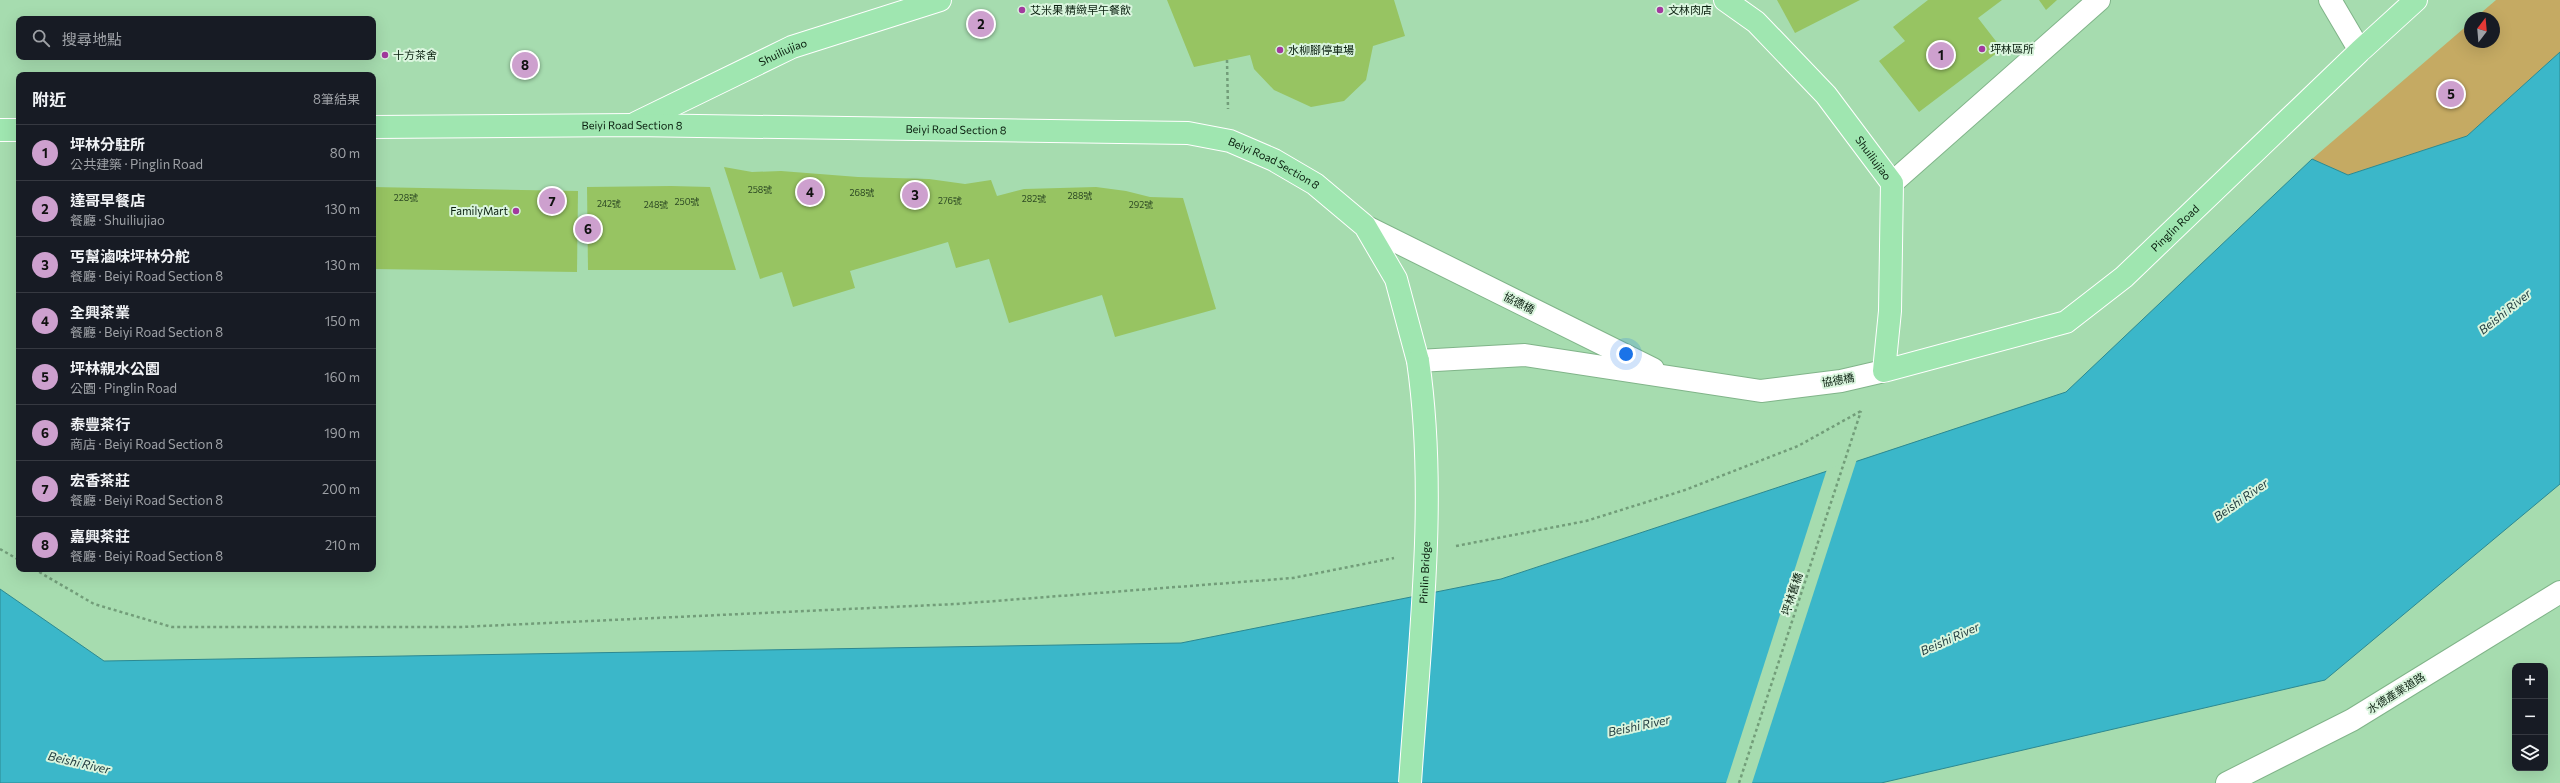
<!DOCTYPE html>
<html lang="zh-TW">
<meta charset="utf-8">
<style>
:root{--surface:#171b24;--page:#20242c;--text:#f1f3f6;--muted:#9ea1a6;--line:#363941;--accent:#cda0ce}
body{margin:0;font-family:Commissioner,"Noto Sans TC",sans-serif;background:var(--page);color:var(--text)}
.controls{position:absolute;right:12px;bottom:12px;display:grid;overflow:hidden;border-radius:8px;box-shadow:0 4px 16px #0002}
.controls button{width:36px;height:36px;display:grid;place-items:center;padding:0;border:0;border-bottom:1px solid var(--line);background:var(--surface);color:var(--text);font:20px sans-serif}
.compass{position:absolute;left:2464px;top:12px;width:36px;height:36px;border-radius:50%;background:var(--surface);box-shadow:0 4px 16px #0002;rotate:16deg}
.you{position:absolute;left:1626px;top:354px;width:14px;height:14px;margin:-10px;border:3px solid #fff;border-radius:50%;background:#1a73e8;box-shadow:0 0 0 6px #1a73e833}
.badge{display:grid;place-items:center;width:26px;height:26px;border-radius:50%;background:var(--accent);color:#111;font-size:13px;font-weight:700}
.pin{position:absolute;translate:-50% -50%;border:2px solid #fff;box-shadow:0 1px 4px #0006}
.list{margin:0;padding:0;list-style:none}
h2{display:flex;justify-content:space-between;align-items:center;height:52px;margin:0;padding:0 16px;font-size:17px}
h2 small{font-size:13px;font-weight:400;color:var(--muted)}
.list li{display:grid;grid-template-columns:26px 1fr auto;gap:12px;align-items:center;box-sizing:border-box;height:56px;padding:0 16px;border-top:1px solid var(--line)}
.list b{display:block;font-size:15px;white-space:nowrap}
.list p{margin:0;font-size:13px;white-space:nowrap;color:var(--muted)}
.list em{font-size:13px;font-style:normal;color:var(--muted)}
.icon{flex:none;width:22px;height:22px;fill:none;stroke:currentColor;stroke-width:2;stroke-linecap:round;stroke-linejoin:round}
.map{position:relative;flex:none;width:2560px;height:783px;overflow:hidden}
.search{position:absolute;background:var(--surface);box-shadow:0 4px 16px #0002;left:16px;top:16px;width:360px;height:44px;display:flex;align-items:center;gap:10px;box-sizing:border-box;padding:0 14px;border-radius:8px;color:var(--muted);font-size:15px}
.panel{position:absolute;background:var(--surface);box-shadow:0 4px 16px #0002;left:16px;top:72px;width:360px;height:500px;border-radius:8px}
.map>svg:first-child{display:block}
.green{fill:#c5aa63}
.water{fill:#3bb7c9;stroke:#2c8991}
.pier{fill:#a6dcaf}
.building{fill:#97c462}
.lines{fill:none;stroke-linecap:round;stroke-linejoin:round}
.minor-casing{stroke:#80b489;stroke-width:24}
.major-casing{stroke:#fff;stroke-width:24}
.path{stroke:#729d79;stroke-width:2.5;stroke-dasharray:3 3;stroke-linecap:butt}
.minor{stroke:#fff;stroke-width:22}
.major{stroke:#9fe6b0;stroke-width:22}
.major-bridge-casing{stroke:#fff;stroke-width:24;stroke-linecap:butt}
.major-bridge{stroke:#9fe6b0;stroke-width:22}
.poi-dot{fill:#a23a9e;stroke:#daf5de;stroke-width:1.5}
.labels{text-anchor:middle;stroke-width:4;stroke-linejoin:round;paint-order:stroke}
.number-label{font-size:9px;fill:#2c4823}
.poi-label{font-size:11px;fill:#091e0e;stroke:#daf5de;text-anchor:start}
.street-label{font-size:11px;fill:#091e0e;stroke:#daf5de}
.water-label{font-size:12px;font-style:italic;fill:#243e42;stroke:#daf5de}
</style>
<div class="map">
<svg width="2560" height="783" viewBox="0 0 2560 783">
<rect width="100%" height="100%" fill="#a6dcaf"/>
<path class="green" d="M2496,0H2560V52L2467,136L2348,175L2312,159L2470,23V42H2494V18H2475Z"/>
<path class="water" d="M2560,52V484L2325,680L1881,783H0V589L104,661L1181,643L1501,579L2066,392L2312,159L2348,175L2467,136Z"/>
<path class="pier" d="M1857,459L1752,783H1726L1827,469Z"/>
<g class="building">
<path d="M1167,0H1394L1405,36L1373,46L1366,80L1344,101L1311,107L1274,90L1254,69L1250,55L1194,67Z"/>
<path d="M1777,0H1860L1795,33Z"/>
<path d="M1928,0H2002L1978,18L2002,49L1919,112L1879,61L1905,41L1893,27Z"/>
<path d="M2039,0H2057L2046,10Z"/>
<path d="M724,167L752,172L781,171L858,177L929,179L965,184L991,180L997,196L1024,189L1096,187L1126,191L1150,197L1183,198L1216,309L1115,337L1102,295L1009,323L989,259L956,268L948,242L850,271L855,288L793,307L782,272L760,279Z"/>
<path d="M671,186L710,187L736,270H588L587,187Z"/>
<path d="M373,187L578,191L577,272L373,269Z"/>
</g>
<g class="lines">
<defs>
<g id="minor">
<path d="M2330,0L2360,51"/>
<path d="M1892,183L2099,0"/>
<path d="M1365,226L1653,369"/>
<path d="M1418,361L1525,355L1761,391L1841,381L1884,371"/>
<path d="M2227,783L2352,720L2560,592"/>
</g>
<g id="major">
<path id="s1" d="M1725,0L1756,22L1826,95L1892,183L1890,311L1884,371L2066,322L2124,277L2360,51L2416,0"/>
<path id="s2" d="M636,123L792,47L940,0"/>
<path id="s3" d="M373,127L633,125L1188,133L1230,141L1274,160L1315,184L1365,226L1396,279L1418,361"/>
<path d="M0,130H19"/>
</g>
</defs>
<use href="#minor" class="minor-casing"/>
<use href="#major" class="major-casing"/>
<g class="path">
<path d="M1227,60L1228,109"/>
<path d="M1456,546L1586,521L1685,490L1798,446L1861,411"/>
<path d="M0,549L19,560"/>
<path d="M34,569L94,604L172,627H461L956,604L1293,578L1394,558"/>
<path d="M1739,783L1861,411"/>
</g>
<use href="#minor" class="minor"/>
<use href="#major" class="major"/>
<defs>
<g id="major-bridge">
<path id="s4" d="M1410,783C1419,646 1438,498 1418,361"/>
</g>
</defs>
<use href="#major-bridge" class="major-bridge-casing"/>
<use href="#major-bridge" class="major-bridge"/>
</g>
<g class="poi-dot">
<circle cx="1022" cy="10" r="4"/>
<circle cx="1660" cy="10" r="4"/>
<circle cx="1982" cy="49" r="4"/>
<circle cx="1280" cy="50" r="4"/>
<circle cx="385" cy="55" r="4"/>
<circle cx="516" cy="211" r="4"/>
</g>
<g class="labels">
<g class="number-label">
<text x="760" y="193">258號</text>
<text x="862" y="196">268號</text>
<text x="1080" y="199">288號</text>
<text x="406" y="201">228號</text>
<text x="1034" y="202">282號</text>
<text x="950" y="204">276號</text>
<text x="687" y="205">250號</text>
<text x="609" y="207">242號</text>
<text x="656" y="208">248號</text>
<text x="1141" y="208">292號</text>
</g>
<g class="poi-label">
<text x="1030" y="14">艾米果 精緻早午餐飲</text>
<text x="1668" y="14">文林肉店</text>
<text x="1990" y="53">坪林區所</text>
<text x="1288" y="54">水柳腳停車場</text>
<text x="393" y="59">十方茶舍</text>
<text x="508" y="215" text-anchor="end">FamilyMart</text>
</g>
<g class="street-label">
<text dy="4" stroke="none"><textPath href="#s2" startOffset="163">Shuiliujiao</textPath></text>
<text dy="4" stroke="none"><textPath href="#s3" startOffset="259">Beiyi Road Section 8</textPath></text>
<text dy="4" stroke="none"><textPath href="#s3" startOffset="583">Beiyi Road Section 8</textPath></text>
<text dy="4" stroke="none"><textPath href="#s1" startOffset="218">Shuiliujiao</textPath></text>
<text dy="4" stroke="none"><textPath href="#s3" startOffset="907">Beiyi Road Section 8</textPath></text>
<text dy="4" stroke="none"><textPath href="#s1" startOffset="770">Pinglin Road</textPath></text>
<text transform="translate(1519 303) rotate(26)" y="4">協德橋</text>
<text transform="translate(1838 380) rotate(-10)" y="4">協德橋</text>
<text dy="4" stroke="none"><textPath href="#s4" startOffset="211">Pinlin Bridge</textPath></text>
<text transform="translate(1792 594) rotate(-72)" y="4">坪林舊橋</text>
<text transform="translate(2396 693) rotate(-32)" y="4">水德產業道路</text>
</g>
<g class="water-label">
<text transform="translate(2505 312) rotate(-39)" y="4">Beishi River</text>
<text transform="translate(2241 500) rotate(-35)" y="4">Beishi River</text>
<text transform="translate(1950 639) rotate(-24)" y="4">Beishi River</text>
<text transform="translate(1639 726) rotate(-12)" y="4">Beishi River</text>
<text transform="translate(79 763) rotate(13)" y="4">Beishi River</text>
</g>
</g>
</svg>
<div class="controls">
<button>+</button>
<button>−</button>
<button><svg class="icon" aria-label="layers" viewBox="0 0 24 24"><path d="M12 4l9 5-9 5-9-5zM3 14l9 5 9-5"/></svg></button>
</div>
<svg class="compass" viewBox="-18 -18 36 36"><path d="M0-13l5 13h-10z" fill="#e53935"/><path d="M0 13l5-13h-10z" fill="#9ea1a6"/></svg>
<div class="you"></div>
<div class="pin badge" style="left:1941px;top:55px">1</div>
<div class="pin badge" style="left:981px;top:24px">2</div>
<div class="pin badge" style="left:915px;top:195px">3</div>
<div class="pin badge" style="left:810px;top:192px">4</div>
<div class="pin badge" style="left:2451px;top:94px">5</div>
<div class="pin badge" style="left:588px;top:229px">6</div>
<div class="pin badge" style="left:552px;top:201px">7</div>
<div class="pin badge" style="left:525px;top:65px">8</div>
<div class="search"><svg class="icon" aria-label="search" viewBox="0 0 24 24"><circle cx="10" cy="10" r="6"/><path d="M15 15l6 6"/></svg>搜尋地點</div>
<section class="panel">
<h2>附近<small>8筆結果</small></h2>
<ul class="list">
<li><span class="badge">1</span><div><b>坪林分駐所</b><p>公共建築 · Pinglin Road</p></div><em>80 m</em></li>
<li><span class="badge">2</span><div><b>達哥早餐店</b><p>餐廳 · Shuiliujiao</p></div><em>130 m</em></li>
<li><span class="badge">3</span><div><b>丐幫滷味坪林分舵</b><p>餐廳 · Beiyi Road Section 8</p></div><em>130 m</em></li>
<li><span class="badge">4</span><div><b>全興茶業</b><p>餐廳 · Beiyi Road Section 8</p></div><em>150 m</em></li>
<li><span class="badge">5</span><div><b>坪林親水公園</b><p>公園 · Pinglin Road</p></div><em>160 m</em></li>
<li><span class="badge">6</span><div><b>泰豐茶行</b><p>商店 · Beiyi Road Section 8</p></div><em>190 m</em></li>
<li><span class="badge">7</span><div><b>宏香茶莊</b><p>餐廳 · Beiyi Road Section 8</p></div><em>200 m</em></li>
<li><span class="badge">8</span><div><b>嘉興茶莊</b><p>餐廳 · Beiyi Road Section 8</p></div><em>210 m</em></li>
</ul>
</section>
</div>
